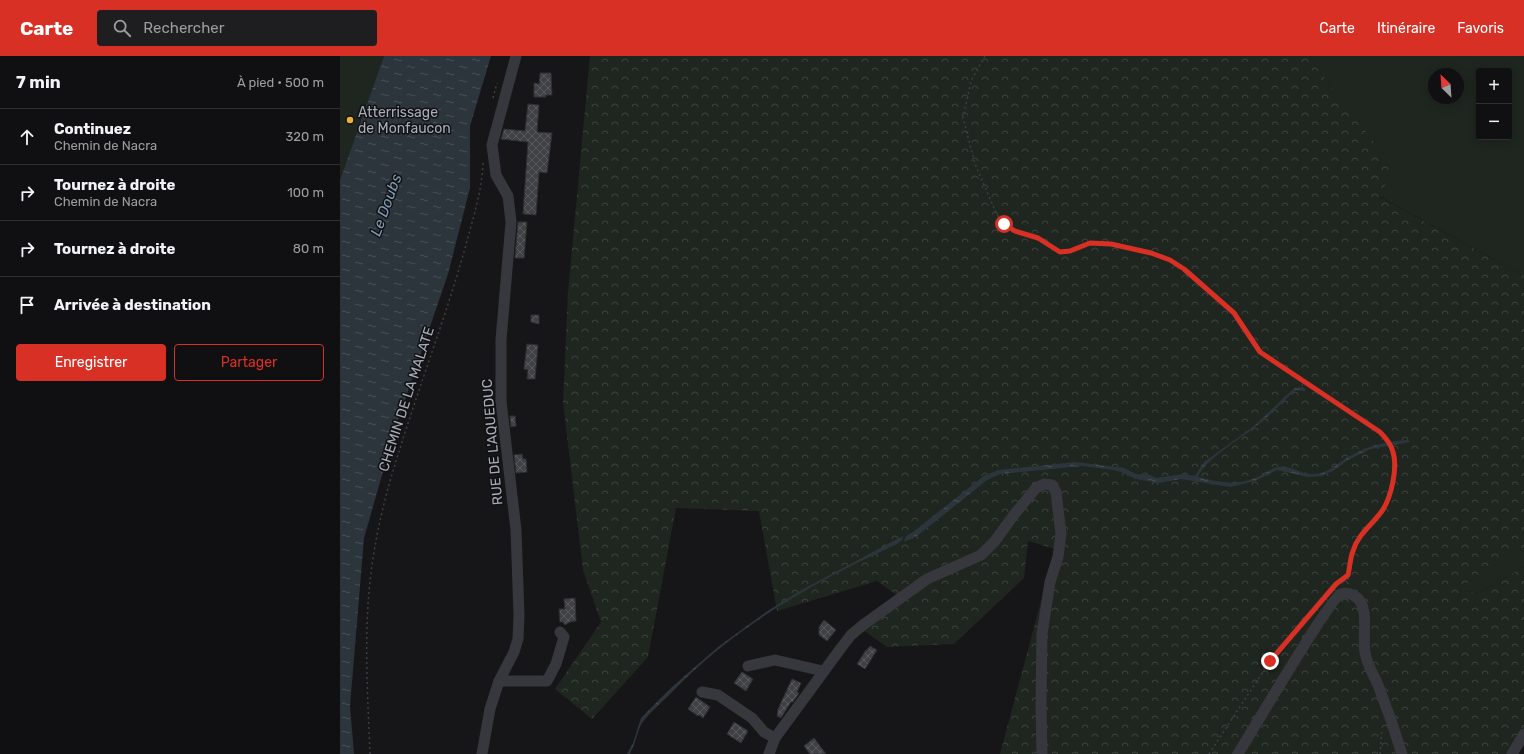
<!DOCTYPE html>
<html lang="fr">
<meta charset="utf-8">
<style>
:root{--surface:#101012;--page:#1e1e20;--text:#f1f3f6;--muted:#9c9d9f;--line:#303032;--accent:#d93025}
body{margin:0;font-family:Rubik,sans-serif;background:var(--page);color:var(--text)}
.controls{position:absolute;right:12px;top:12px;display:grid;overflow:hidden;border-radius:4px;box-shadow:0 2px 10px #0003}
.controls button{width:36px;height:36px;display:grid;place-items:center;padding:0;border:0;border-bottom:1px solid var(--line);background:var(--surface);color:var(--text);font:20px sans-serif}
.compass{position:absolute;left:1088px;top:12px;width:36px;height:36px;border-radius:50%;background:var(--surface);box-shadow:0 2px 10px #0003;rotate:335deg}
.stop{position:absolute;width:12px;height:12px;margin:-9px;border:3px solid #d93025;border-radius:50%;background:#fff}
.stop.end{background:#d93025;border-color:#fff;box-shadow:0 1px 4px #0008}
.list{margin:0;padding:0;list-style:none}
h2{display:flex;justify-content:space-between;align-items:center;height:52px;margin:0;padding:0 16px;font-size:17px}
h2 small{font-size:13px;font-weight:400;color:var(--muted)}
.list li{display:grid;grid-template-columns:26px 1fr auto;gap:12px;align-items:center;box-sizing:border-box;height:56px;padding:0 16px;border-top:1px solid var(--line)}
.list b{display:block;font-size:15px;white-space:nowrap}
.list p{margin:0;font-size:13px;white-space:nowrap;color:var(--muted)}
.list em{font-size:13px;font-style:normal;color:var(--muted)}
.actions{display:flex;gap:8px;padding:12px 16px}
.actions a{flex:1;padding:9px 0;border:1px solid var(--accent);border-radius:4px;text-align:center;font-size:14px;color:var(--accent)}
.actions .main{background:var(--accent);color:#fff}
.icon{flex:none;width:22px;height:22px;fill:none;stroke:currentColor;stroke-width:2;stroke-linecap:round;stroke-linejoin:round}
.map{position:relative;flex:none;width:1184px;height:698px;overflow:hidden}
header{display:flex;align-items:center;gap:24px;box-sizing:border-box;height:56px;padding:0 20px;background:var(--accent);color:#fff}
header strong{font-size:19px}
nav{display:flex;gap:22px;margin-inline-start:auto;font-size:14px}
.search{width:280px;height:36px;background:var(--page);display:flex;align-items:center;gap:10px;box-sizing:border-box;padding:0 14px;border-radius:4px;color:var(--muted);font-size:15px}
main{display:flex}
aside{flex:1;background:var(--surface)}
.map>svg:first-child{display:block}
.grass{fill:#1e261f;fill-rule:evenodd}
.forest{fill:url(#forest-crowns)}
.water{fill:url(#water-ripples)}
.building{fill:url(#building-cross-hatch);stroke:#303034}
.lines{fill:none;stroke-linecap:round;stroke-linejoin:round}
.path{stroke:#3d3f44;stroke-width:1.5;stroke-dasharray:2 3;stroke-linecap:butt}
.minor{stroke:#37383d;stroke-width:11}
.route{stroke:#d93025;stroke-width:5}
.poi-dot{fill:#f2b134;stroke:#111113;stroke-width:1.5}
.labels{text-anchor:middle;stroke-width:3;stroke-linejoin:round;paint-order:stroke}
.poi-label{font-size:14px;fill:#a8adb8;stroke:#111113;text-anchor:start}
.street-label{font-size:14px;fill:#a8adb8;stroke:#111113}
.water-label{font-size:15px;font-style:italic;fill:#7f9bb3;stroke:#111113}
</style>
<header>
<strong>Carte</strong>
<div class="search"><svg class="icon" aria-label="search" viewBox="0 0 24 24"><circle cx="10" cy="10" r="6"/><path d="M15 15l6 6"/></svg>Rechercher</div>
<nav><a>Carte</a><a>Itinéraire</a><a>Favoris</a></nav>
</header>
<main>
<aside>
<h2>7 min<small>À pied · 500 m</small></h2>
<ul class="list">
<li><svg class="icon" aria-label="ahead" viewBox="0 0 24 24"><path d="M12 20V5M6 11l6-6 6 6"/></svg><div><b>Continuez</b><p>Chemin de Nacra</p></div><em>320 m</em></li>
<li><svg class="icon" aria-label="right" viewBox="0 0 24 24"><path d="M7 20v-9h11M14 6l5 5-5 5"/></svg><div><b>Tournez à droite</b><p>Chemin de Nacra</p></div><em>100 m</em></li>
<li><svg class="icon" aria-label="right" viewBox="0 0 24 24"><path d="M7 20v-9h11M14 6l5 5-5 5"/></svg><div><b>Tournez à droite</b></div><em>80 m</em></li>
<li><svg class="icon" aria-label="arrive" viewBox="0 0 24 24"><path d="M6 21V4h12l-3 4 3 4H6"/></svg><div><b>Arrivée à destination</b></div></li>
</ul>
<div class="actions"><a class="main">Enregistrer</a><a>Partager</a></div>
</aside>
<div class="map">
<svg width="1184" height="698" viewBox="0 0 1184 698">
<defs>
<pattern id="forest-crowns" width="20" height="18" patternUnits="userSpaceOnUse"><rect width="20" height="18" fill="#1e261f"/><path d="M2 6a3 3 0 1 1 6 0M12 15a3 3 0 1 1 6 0" fill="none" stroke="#3c433d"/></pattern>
<pattern id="water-ripples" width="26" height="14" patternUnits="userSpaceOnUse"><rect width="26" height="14" fill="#2c353c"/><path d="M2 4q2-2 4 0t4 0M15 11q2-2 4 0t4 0" fill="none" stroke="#485056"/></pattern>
<pattern id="building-cross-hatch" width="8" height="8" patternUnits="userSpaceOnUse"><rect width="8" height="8" fill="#404145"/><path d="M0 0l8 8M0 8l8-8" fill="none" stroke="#595a5e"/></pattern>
</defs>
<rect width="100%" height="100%" fill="#161618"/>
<g class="grass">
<path d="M0,0H44L0,124Z"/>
<path d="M969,0H1184V220L1039,140L992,32ZM1139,15H1169V81H1139ZM1094,18H1118V42H1094Z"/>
<path d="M1184,491V511L1138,537L1115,534Z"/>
</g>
<path class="forest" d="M250,0H969L992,32L1053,110L1040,141L1184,220V491L1116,534L1138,537L1184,511V675L1168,698H660L715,493L688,485L684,522L614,588L547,591L523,574L558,540L537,525L437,555L419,455L336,452L308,601L252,663L215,633L261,566L243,514L223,346L228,236Z"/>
<g class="water">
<path d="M44,0H151L130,70V132L108,218L56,370L24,482L10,650L14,698H0V124Z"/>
<path d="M963,331L965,333V335L956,334L952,337C940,349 928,361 915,371C899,384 865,403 858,421C877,426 897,430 915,422C924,419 930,412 939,411C954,409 963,422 981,417C992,414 1002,404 1012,399C1030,389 1049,385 1068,384L1070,386L1030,393L1008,404L993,415L981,420L968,421L937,414L915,425L890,431L841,423L819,427L796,423L781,416L773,414L742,410L660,418L647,424L577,480L564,486L566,480L573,476L645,419L659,414L735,406L784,412L796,418L810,419L816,422L844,418L855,420L863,407L914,370L950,336L955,332Z"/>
<path d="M563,480L562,484L557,488C474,526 395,570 332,636C322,646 310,656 302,667C297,675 296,687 291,695L290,698H287L293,687L301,662L332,631L378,591L426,556L460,535Z"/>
</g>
<g class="building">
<path d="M200,17H211L212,39H206V41H194V27L199,28Z"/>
<path d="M188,48L199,49L197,76L212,77L207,117L199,116L196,159L183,158L188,86L161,83L164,73L185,75Z"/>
<path d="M178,166H187L184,202H175Z"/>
<path d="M191,259H199V268L191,266Z"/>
<path d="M187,288L198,289L195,323H187L188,314L184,313Z"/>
<path d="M170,360H175L176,370L171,371Z"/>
<path d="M182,398L183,403H186L187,416L176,417L174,399Z"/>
<path d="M235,542L236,565L230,566L225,569L223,566H220L219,553H225L224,543Z"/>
<path d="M484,564L496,574L487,585L479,579V571Z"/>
<path d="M530,590L537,594L525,613L517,608L526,594H527Z"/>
<path d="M402,616L413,623L406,635L394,627Z"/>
<path d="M452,623L461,627L457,636L459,637L453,646H451L441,662L437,660L438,653Z"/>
<path d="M356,641L370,651L363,662L359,659L358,660L348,653Z"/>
<path d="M394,666L408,675L401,687L387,678Z"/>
<path d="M474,682L486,698H470L464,690Z"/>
</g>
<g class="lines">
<g class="path">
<path d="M645,0L631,25L623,62L635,108L657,159L664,168L675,175L698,182L719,196L730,195L750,187L771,188L811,197L830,204L844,213L894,257L920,296L1040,376C1046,382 1051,388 1053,396C1058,413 1052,441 1042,455C1033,469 1019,478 1013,495C1009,505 1008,518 1008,528"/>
<path d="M153,42L157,27"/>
<path d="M994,530L1008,519"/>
<path d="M30,698C28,648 25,598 28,549C31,499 42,449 57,402C79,330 107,258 127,185C134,159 142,134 143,107"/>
<path d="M869,698L930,605L976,551"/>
<path d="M1040,698L1042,673"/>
</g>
<g class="minor">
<path d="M408,610L435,604L483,615"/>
<path d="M159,625H207L216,608L224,581L220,576"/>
<path d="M362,636L378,639L412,662L424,676L435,682"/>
<path d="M142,698L150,653L159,625L174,596L178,583L179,559L176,474L161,345V284L171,166L168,140L156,119L152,89L176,0"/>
<path d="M429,698L435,682L501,592L511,579L523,569L587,523L641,499L655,485L673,460L696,432L704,428L712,429L716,436L721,478L718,501L710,526L702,578L701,649L702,698"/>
<path d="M898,698C911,677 990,542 1001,538C1006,536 1012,538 1016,541C1030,550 1022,581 1025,596C1026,607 1034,619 1038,629C1047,652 1055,675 1062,698"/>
<path d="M1172,698L1184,678"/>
</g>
</g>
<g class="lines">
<path class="route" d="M664,168L675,175L698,182L720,196L730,195L750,187L771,188L811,197L830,204L844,213L894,257L920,296L1040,376C1046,382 1051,388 1053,396C1058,412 1051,442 1042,455C1032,469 1018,478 1013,495C1010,502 1010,511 1008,519L996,528L930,605"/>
</g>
<circle class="poi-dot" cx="10" cy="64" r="4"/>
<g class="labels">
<g class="poi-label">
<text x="18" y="61">Atterrissage<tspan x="18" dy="16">de Monfaucon</tspan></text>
</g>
<g class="street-label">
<text transform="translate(66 343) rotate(-72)" y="5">CHEMIN DE LA MALATE</text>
<text transform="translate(152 386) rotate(-95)" y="5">RUE DE L'AQUEDUC</text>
</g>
<g class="water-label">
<text transform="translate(46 149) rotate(-70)" y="5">Le Doubs</text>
</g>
</g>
</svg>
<div class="controls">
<button>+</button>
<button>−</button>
</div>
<svg class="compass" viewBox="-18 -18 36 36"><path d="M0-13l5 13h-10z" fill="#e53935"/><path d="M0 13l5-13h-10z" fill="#9c9d9f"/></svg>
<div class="stop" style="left:664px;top:168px"></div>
<div class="stop end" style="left:930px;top:605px"></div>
</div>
</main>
